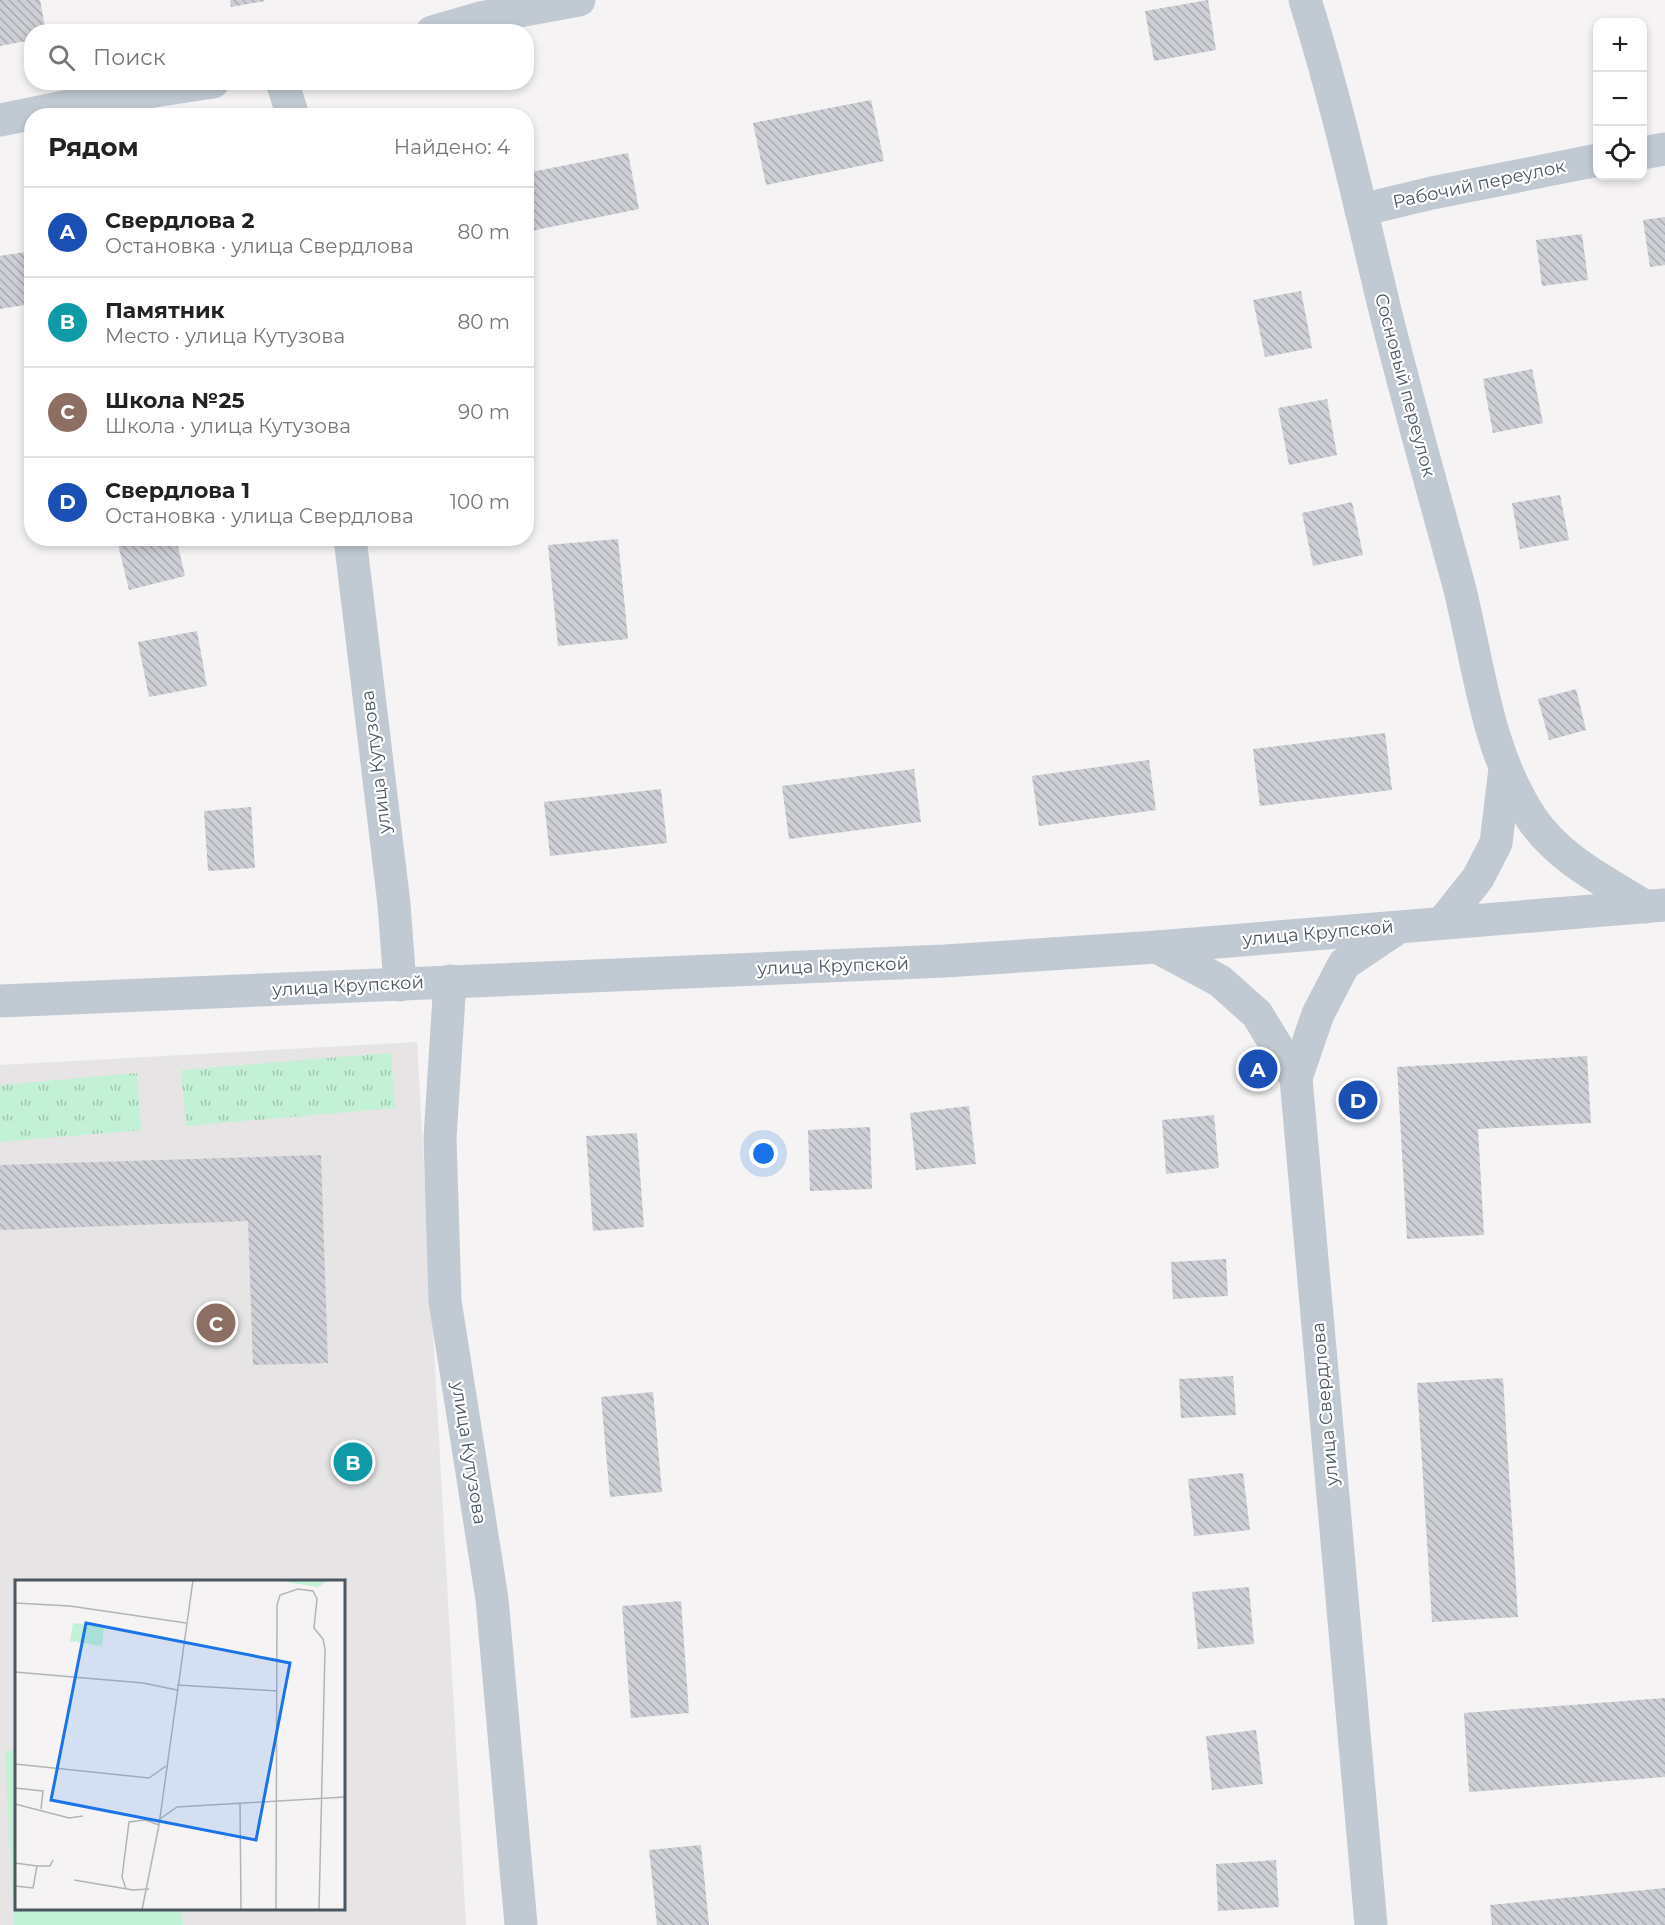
<!DOCTYPE html>
<html lang="ru">
<meta charset="utf-8">
<style>
:root{--surface:#fff;--page:#f6f6f6;--text:#222;--muted:#767676;--line:#e0e0e0;--accent:#1a73e8}
body{margin:0;font-family:Montserrat,sans-serif;background:var(--page);color:var(--text)}
.controls{position:absolute;right:18px;top:18px;display:grid;overflow:hidden;border-radius:12px;box-shadow:0 3px 9px #0003}
.controls button{width:54px;height:54px;display:grid;place-items:center;padding:0;border:0;border-bottom:2px solid var(--line);background:var(--surface);color:var(--text);font:30px sans-serif}
.you{position:absolute;left:764px;top:1154px;width:21px;height:21px;margin:-15px;border:4px solid #fff;border-radius:50%;background:#1a73e8;box-shadow:0 0 0 9px #1a73e833}
.badge{display:grid;place-items:center;width:39px;height:39px;border-radius:50%;background:var(--accent);color:#fff;font-size:20px;font-weight:700}
.pin{position:absolute;translate:-50% -50%;border:3px solid #fff;box-shadow:0 2px 6px #0006}
.list{margin:0;padding:0;list-style:none}
h2{display:flex;justify-content:space-between;align-items:center;height:78px;margin:0;padding:0 24px;font-size:26px}
h2 small{font-size:20px;font-weight:400;color:var(--muted)}
.list li{display:grid;grid-template-columns:39px 1fr auto;gap:18px;align-items:center;box-sizing:border-box;height:90px;padding:0 24px;border-top:2px solid var(--line)}
.list b{display:block;font-size:22px;white-space:nowrap}
.list p{margin:0;font-size:20px;white-space:nowrap;color:var(--muted)}
.list em{font-size:20px;font-style:normal;color:var(--muted)}
.icon{flex:none;width:33px;height:33px;fill:none;stroke:currentColor;stroke-width:2;stroke-linecap:round;stroke-linejoin:round}
.map{position:relative;flex:none;width:1665px;height:1925px;overflow:hidden}
.search{position:absolute;background:var(--surface);box-shadow:0 3px 9px #0003;left:24px;top:24px;width:510px;height:66px;display:flex;align-items:center;gap:15px;box-sizing:border-box;padding:0 21px;border-radius:24px;color:var(--muted);font-size:22px}
.panel{position:absolute;background:var(--surface);box-shadow:0 3px 9px #0003;left:24px;top:108px;width:510px;height:438px;border-radius:24px}
.map>svg:first-child{display:block}
.education{fill:#e6e4e5;fill-rule:evenodd}
.grass{fill:url(#grass-tufts)}
.pitch{fill:#c3f1d5}
.building{fill:url(#building-back-hatch)}
.lines{fill:none;stroke-linecap:round;stroke-linejoin:round}
.minor{stroke:#c1cad2;stroke-width:33}
.labels{text-anchor:middle;stroke-width:4.5;stroke-linejoin:round;paint-order:stroke}
.street-label{font-size:18px;fill:#4a5661;stroke:#fff}
.inset-road{fill:none;stroke:#b1b4b9;stroke-width:1.5}
.view{fill:#1a73e8;fill-opacity:0.15;stroke:#1a73e8;stroke-width:3}
.inset-edge{fill:none;stroke:#4a5661;stroke-width:3}
</style>
<div class="map">
<svg width="1665" height="1925" viewBox="0 0 1665 1925">
<defs>
<pattern id="grass-tufts" width="24" height="20" patternUnits="userSpaceOnUse" patternTransform="scale(1.5)"><rect width="24" height="20" fill="#c3f1d5"/><path d="M3 7l-1-3M5 7V3M7 7l1-3M15 17l-1-3M17 17v-4M19 17l1-3" fill="none" stroke="#a0c6b0"/></pattern>
<pattern id="building-back-hatch" width="6" height="6" patternUnits="userSpaceOnUse" patternTransform="scale(1.5)"><rect width="6" height="6" fill="#cdcfd5"/><path d="M-1 5l2 2M0 0l6 6M5-1l2 2" fill="none" stroke="#a8abb0"/></pattern>
</defs>
<rect width="100%" height="100%" fill="#f5f3f3"/>
<path class="education" d="M417,1042L466,1925H0V1065ZM16,1582H344V1908H16Z"/>
<g class="grass">
<path d="M391,1053L395,1108L186,1126L181,1070Z"/>
<path d="M137,1073L141,1130L0,1142V1085Z"/>
</g>
<path class="pitch" d="M16,1750V1908L182,1909L183,1925H14L5,1751Z"/>
<g class="building">
<path d="M0,0H40L46,32H32V40L0,46Z"/>
<path d="M230,0H264L265,1L231,7Z"/>
<path d="M1208,0L1216,50L1154,61L1145,11Z"/>
<path d="M871,100L884,161L766,185L753,123Z"/>
<path d="M628,153L639,209L526,232V173Z"/>
<path d="M1665,217V265L1650,267L1643,220Z"/>
<path d="M1582,234L1588,280L1542,286L1536,240Z"/>
<path d="M32,251V304L0,309V256Z"/>
<path d="M1301,291L1312,348L1265,357L1253,300Z"/>
<path d="M1532,369L1543,423L1493,433L1483,379Z"/>
<path d="M1327,399L1337,455L1289,465L1278,408Z"/>
<path d="M1560,495L1569,540L1520,549L1512,503Z"/>
<path d="M1352,502L1363,555L1313,566L1302,513Z"/>
<path d="M122,538H176L185,576L129,590L117,540Z"/>
<path d="M618,539L628,639L558,646L548,545Z"/>
<path d="M197,631L207,686L149,697L138,642Z"/>
<path d="M1576,689L1586,730L1549,740L1538,699Z"/>
<path d="M1385,733L1392,790L1260,806L1253,749Z"/>
<path d="M1149,760L1156,810L1039,826L1032,776Z"/>
<path d="M914,769L921,822L789,839L782,786Z"/>
<path d="M661,789L667,843L550,856L544,802Z"/>
<path d="M251,807L255,868L208,871L204,811Z"/>
<path d="M1587,1056L1591,1123L1478,1129L1484,1235L1407,1239L1397,1067Z"/>
<path d="M969,1106L976,1164L916,1170L910,1113Z"/>
<path d="M1214,1115L1219,1168L1166,1174L1162,1120Z"/>
<path d="M870,1127L872,1189L810,1191L808,1130Z"/>
<path d="M637,1133L644,1227L593,1231L586,1136Z"/>
<path d="M321,1155L328,1363L253,1365L248,1221L0,1230V1165Z"/>
<path d="M1226,1259L1228,1296L1173,1299L1171,1262Z"/>
<path d="M1233,1376L1236,1415L1181,1418L1179,1379Z"/>
<path d="M1503,1378L1518,1617L1432,1622L1417,1383Z"/>
<path d="M653,1392L662,1492L610,1497L601,1397Z"/>
<path d="M1243,1473L1250,1530L1194,1536L1188,1479Z"/>
<path d="M1249,1587L1254,1644L1198,1649L1192,1592Z"/>
<path d="M681,1601L689,1713L631,1718L622,1606Z"/>
<path d="M1665,1698V1777L1469,1792L1464,1713Z"/>
<path d="M1256,1730L1263,1784L1212,1790L1206,1736Z"/>
<path d="M701,1845L709,1925H657L649,1850Z"/>
<path d="M1276,1860L1279,1907L1218,1911L1216,1864Z"/>
<path d="M1665,1888V1925H1492L1490,1905Z"/>
</g>
<g class="lines">
<g class="minor">
<path d="M1305,0C1337,102 1360,206 1385,310C1408,403 1434,494 1459,586C1479,665 1486,750 1532,819C1560,860 1605,881 1646,907"/>
<path d="M432,32L480,18L579,0"/>
<path d="M282,82L293,116"/>
<path d="M0,120L109,98L213,82"/>
<path d="M1642,153L1665,149"/>
<path d="M1361,210L1432,193L1598,160"/>
<path d="M350,538L394,904L400,985"/>
<path d="M1443,922L1478,878L1496,843L1505,769"/>
<path d="M1157,947L1220,981L1257,1014L1296,1078L1371,1925"/>
<path d="M450,981L440,1138L445,1301L492,1599L521,1925"/>
<path d="M0,1001L945,961L1157,947L1665,905"/>
<path d="M1296,1078L1318,1014L1344,964L1396,929"/>
</g>
</g>
<g class="labels">
<g class="street-label">
<text transform="translate(1479 184) rotate(-12)" y="6">Рабочий переулок</text>
<text transform="translate(1405 385) rotate(75)" y="6">Сосновый переулок</text>
<text transform="translate(376 762) rotate(-97)" y="6">улица Кутузова</text>
<text transform="translate(1318 933) rotate(-5)" y="6">улица Крупской</text>
<text transform="translate(833 966) rotate(-2)" y="6">улица Крупской</text>
<text transform="translate(348 986) rotate(-3)" y="6">улица Крупской</text>
<text transform="translate(1325 1404) rotate(-95)" y="6">улица Свердлова</text>
<text transform="translate(469 1453) rotate(81)" y="6">улица Кутузова</text>
</g>
</g>
<g transform="translate(15 1580)">
<rect width="330" height="330" fill="#f5f3f3"/>
<path d="M259,0H314L303,7ZM58,43L89,47L87,66L55,61Z" fill="#c3f1d5"/>
<path class="inset-road" d="M0,23L55,26L171,43M0,92L128,103L162,110M162,105L262,111M0,184L134,198L151,186M0,208L28,211L26,229M225,223L226,330M0,224L54,238L68,236M145,239L162,227L330,217M0,283L22,286M59,300L118,310L134,309M0,306L18,308L22,286H35L38,280M111,309L107,297L114,242L130,240L144,245M127,330L144,245L178,0M261,330L262,25L265,15L283,9L298,11L302,19L299,48L308,59L310,69L304,330"/>
<path class="view" d="M71,43L275,83L241,260L36,220Z"/>
<rect width="330" height="330" class="inset-edge"/>
</g>
</svg>
<div class="controls">
<button>+</button>
<button>−</button>
<button><svg class="icon" aria-label="locate" viewBox="0 0 24 24"><circle cx="12" cy="12" r="6"/><path d="M12 2v4M12 18v4M2 12h4M18 12h4"/></svg></button>
</div>
<div class="you"></div>
<div class="pin badge" style="left:1258px;top:1069px;background:#1a4fb4">A</div>
<div class="pin badge" style="left:353px;top:1462px;background:#0f9aa8">B</div>
<div class="pin badge" style="left:216px;top:1323px;background:#8d6e63">C</div>
<div class="pin badge" style="left:1358px;top:1100px;background:#1a4fb4">D</div>
<div class="search"><svg class="icon" aria-label="search" viewBox="0 0 24 24"><circle cx="10" cy="10" r="6"/><path d="M15 15l6 6"/></svg>Поиск</div>
<section class="panel">
<h2>Рядом<small>Найдено: 4</small></h2>
<ul class="list">
<li><span class="badge" style="background:#1a4fb4">A</span><div><b>Свердлова 2</b><p>Остановка · улица Свердлова</p></div><em>80 m</em></li>
<li><span class="badge" style="background:#0f9aa8">B</span><div><b>Памятник</b><p>Место · улица Кутузова</p></div><em>80 m</em></li>
<li><span class="badge" style="background:#8d6e63">C</span><div><b>Школа №25</b><p>Школа · улица Кутузова</p></div><em>90 m</em></li>
<li><span class="badge" style="background:#1a4fb4">D</span><div><b>Свердлова 1</b><p>Остановка · улица Свердлова</p></div><em>100 m</em></li>
</ul>
</section>
</div>
